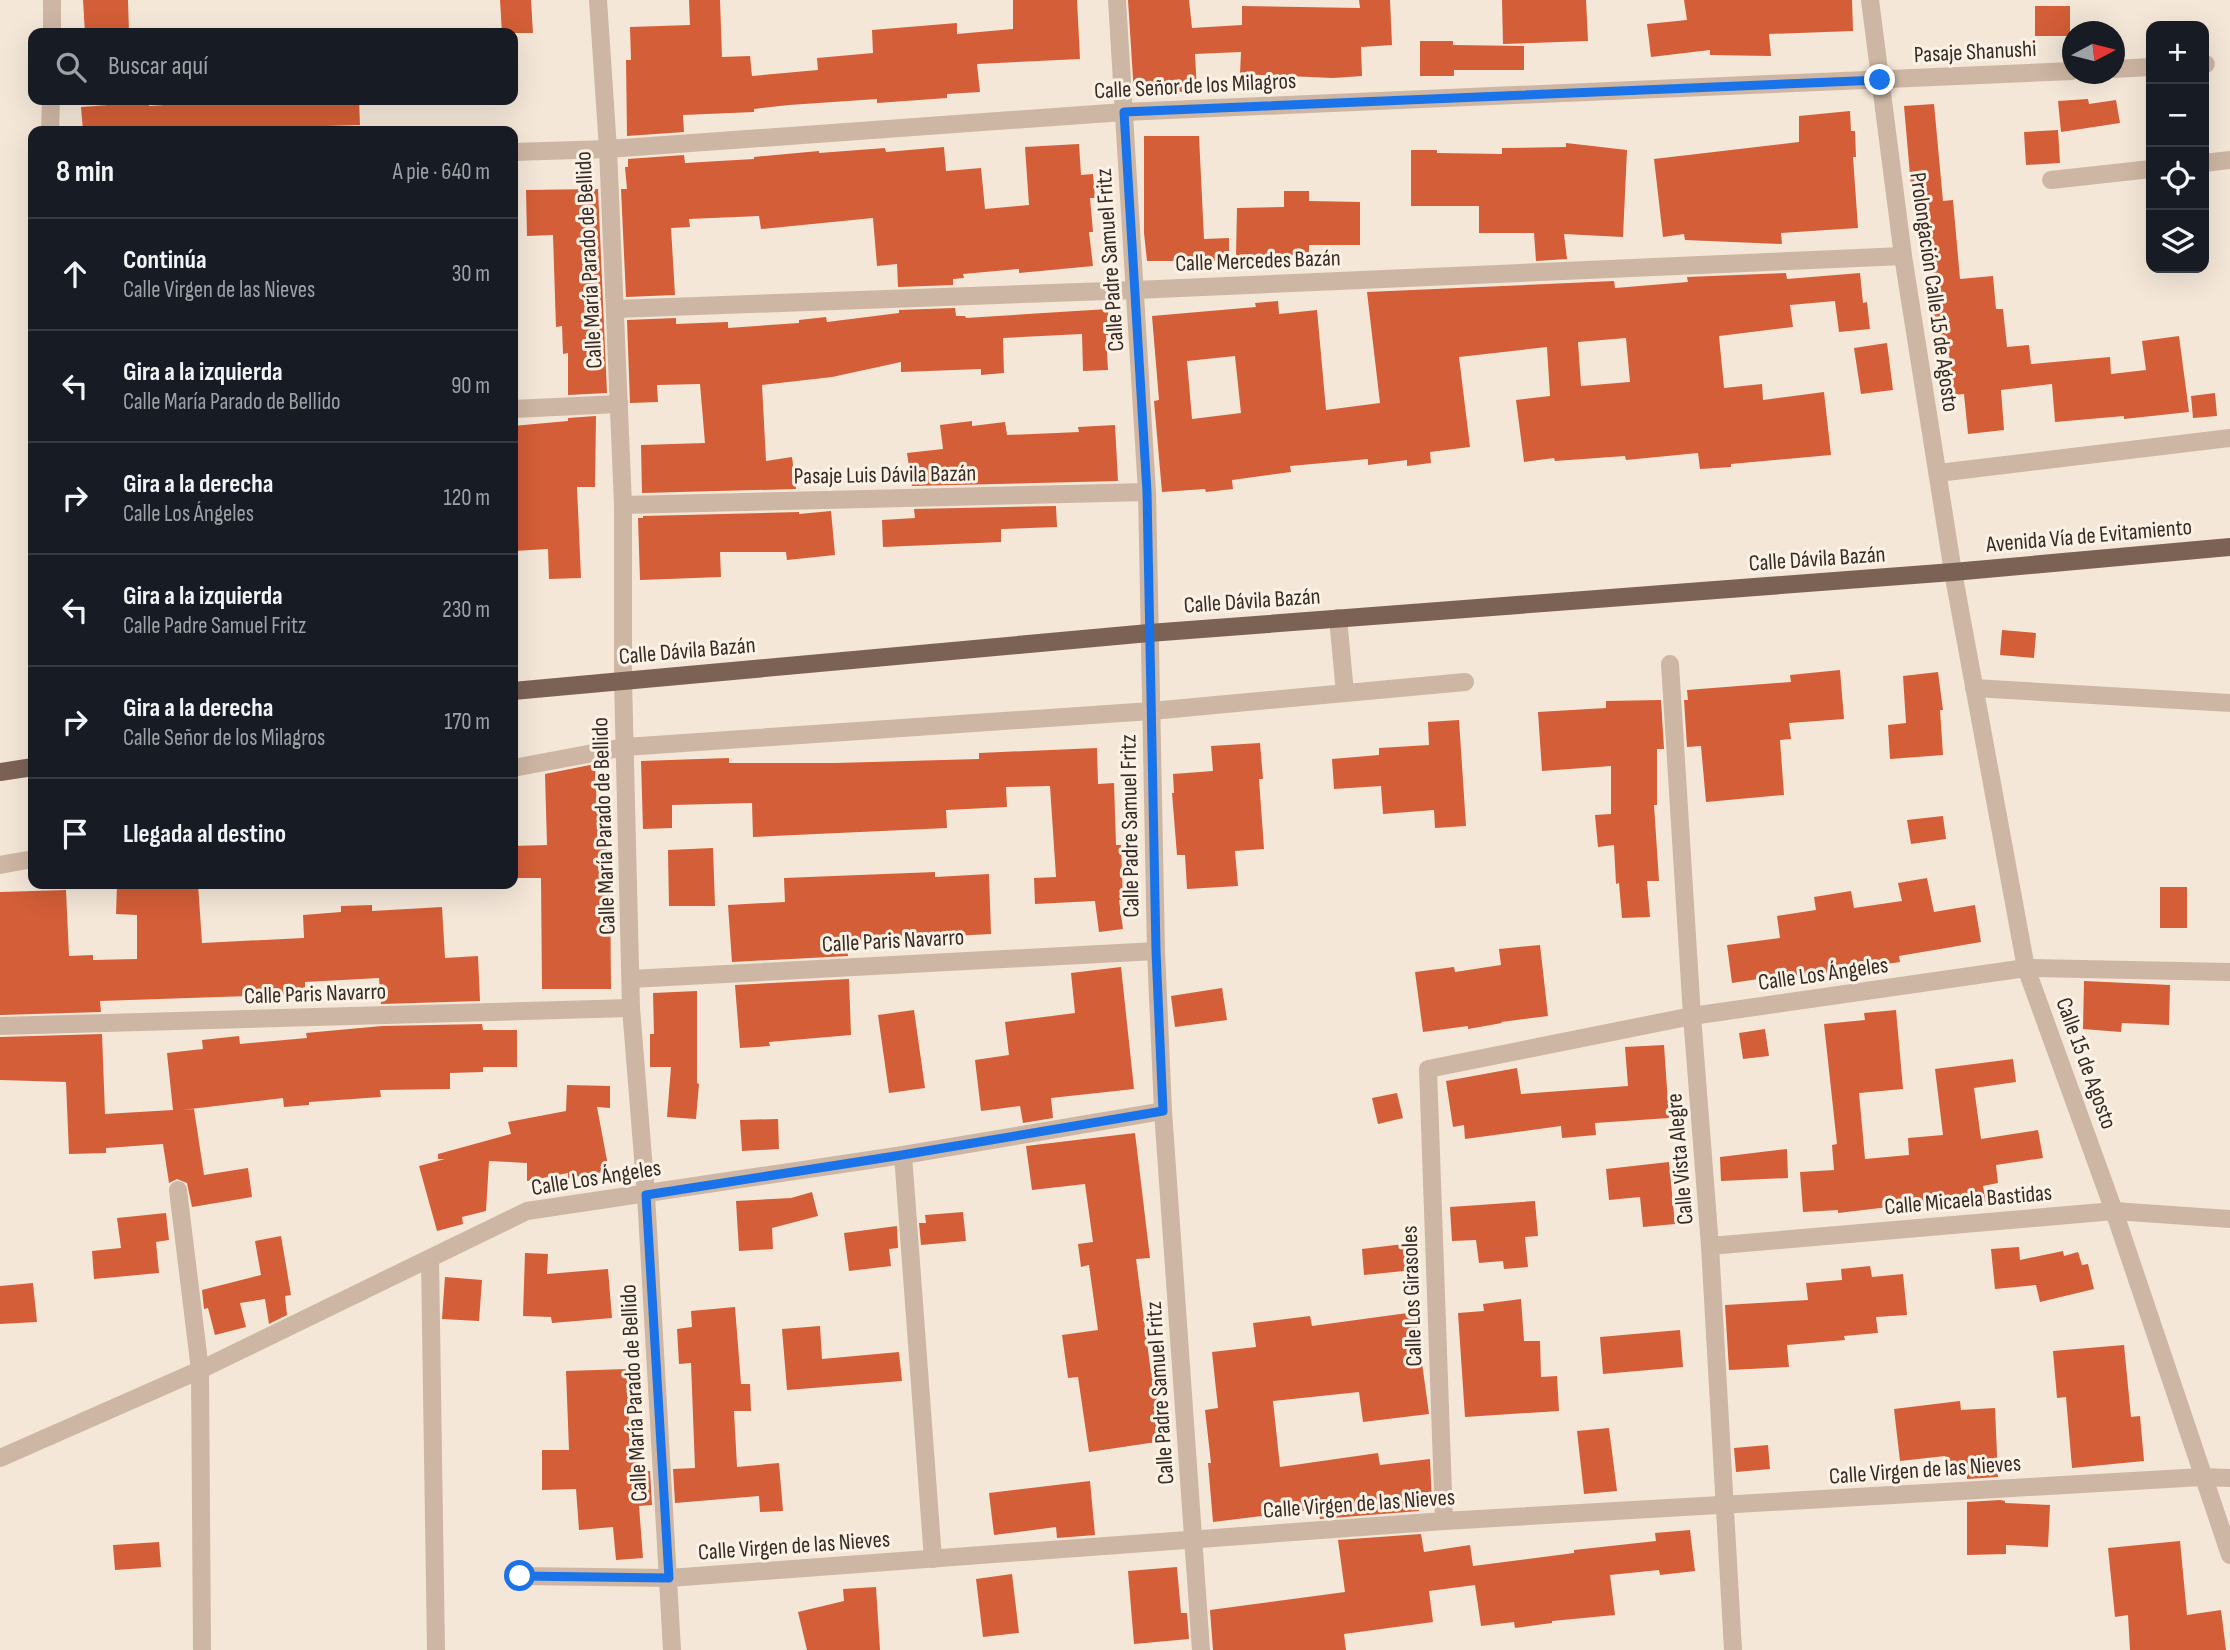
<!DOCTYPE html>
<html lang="es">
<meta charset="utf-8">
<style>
:root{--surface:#171b24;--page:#20242c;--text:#f1f3f6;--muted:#9ea1a6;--line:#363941}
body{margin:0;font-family:"Sofia Sans Condensed",sans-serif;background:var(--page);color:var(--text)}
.controls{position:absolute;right:21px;top:21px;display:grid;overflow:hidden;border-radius:14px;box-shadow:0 7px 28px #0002}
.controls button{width:63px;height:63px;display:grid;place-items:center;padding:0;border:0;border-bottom:2px solid var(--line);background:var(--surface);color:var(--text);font:35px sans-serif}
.compass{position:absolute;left:2062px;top:21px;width:63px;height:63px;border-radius:50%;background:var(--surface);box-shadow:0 7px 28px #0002;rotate:83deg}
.stop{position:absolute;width:21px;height:21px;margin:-16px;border:5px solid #1a73e8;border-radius:50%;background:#fff}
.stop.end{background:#1a73e8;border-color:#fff;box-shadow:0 2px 7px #0008}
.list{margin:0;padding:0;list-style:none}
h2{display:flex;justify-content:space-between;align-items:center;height:91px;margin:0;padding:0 28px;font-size:30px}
h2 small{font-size:23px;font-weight:400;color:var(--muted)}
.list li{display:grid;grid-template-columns:46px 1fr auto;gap:21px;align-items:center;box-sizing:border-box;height:112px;padding:0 28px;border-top:2px solid var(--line)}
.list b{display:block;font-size:26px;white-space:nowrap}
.list p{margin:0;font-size:23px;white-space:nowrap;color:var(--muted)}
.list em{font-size:23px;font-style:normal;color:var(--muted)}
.icon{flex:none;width:38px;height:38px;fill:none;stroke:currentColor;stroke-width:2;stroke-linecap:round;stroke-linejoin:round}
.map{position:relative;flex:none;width:2230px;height:1650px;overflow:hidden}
.search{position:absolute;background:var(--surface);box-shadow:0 7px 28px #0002;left:28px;top:28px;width:490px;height:77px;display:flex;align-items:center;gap:18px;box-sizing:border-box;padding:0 24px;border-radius:14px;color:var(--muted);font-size:26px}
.panel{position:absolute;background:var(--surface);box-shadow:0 7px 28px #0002;left:28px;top:126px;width:490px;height:763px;border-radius:14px}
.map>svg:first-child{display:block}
.building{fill:#d35e37;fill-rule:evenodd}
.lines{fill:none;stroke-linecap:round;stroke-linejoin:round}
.minor{stroke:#cdb6a3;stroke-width:18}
.primary{stroke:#7b6255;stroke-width:18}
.route{stroke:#1a73e8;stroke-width:9}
.labels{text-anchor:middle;stroke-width:6;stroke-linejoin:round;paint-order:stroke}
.street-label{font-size:23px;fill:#372b26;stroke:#fbf1e5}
</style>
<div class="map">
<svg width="2230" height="1650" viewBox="0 0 2230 1650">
<rect width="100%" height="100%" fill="#f4e7d8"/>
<g class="building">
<path d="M83,0H128L129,33H85Z"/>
<path d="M500,0H531L533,33H502Z"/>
<path d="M689,0H720L722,57L750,56L752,76L818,70L817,58L873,53L872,30L957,23V34L1013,29V0H1077L1080,59L977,64L980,92L947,94V98L877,103V99L789,105L754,109V112L683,115L684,132L627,136L626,60H631L630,27L690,25Z"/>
<path d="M1128,0H1189L1192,28L1242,25V6L1360,8L1359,0H1390L1392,45L1361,47L1362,76L1333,78L1240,74L1241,52L1195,54L1197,91L1134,94Z"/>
<path d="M1502,0H1586L1588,41L1503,44Z"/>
<path d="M1684,0H1852L1853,31L1769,34L1771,56L1710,55V50L1651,57L1647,24L1687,20Z"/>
<rect x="2035" y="6" width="35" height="30"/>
<path d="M1420,41H1453V45L1524,46V70H1454V76H1420Z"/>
<path d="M2088,99L2089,104L2116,100L2120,123L2061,132L2058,101Z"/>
<path d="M194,100H359L360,125L328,126V131H83L81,107L149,102V106L195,103Z"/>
<path d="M1934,104L1943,201L1953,200L1960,279L1993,276L1996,309H2003L2007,347L2029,345L2031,364L2110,357L2111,374L2146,370L2142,341L2179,336L2189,412L2124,419V416L2055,422L2052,384L2001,390L2004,430L1968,434L1964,394L1954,395L1948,346L1936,348L1928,256L1921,257L1915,198H1912L1904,106Z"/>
<path d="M1850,111L1851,131H1855L1856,157H1853L1858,228L1781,233L1782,244L1685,240L1684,234L1663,237L1654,159L1799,142V116Z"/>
<path d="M2058,130L2060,163L2026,165L2024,132Z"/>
<path d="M1144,136H1199L1204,239L1229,238V261H1147L1144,233Z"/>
<path d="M1566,143L1627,150L1623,237L1564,234L1567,259L1536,261L1534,233H1479V206H1411V150H1437V153L1502,154V148L1566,147Z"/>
<path d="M1079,144L1081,175L1093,174L1095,198H1090L1093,232H1089L1093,266L1019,273V269L963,274L964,278L953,279V285L898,287L897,264L877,266L873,218L761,229L759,216L689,219L690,227L671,228L675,295L626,297L621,189H627L625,167H628V159L684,155L685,163L754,159V157L819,151V153L885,148L886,152L944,147L946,171L981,168L985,209L1029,205L1025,147Z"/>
<path d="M598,189L607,393L568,395V353L563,354L562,326L556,327L553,235L527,236L526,190Z"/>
<path d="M1284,191H1309V201L1360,202V245H1309V255L1236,256L1237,208L1284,207Z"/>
<path d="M1786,273L1787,279L1860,273L1863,303L1867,302L1870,329L1839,332L1835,301L1790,305L1793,327L1719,336L1724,388L1762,384L1763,400L1824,392L1831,455L1731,464V467L1700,469L1698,453L1626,460L1625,456L1555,461L1554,458L1524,462L1516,400L1550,396L1547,347L1459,357L1470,447L1430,452L1431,463L1407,466V460L1368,465V459L1290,466L1291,472L1232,480L1233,489L1206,492L1205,489L1162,492L1154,401L1159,400L1152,316L1256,307L1255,303L1278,301L1279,314L1317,310L1326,410L1380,403L1367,292L1614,281L1615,288L1688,282L1687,277ZM1626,338L1630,382L1581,386L1578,342ZM1235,356L1241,413L1192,419L1187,361Z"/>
<path d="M955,308L956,316H965L966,318L1108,309L1109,335H1106L1108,370L1083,371L1082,334L1003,338L1004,373L981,375V369L901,372V362L832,377L762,385L766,461L792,457L796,489L642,493L641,445L705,443L700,384L657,385L658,402L630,403L627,320L676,318V324L728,322V328L799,323V320L826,317L827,322L899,313V310Z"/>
<path d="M1887,343L1893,390L1861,394L1854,348Z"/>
<path d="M2215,393L2217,416L2193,418L2191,396Z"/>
<path d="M596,416L595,487H577L581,578L549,579L548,549L514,551L513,426L568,421V418Z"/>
<path d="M972,421V426L1005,422L1007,435L1079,432L1078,427L1115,425L1118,481L912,486L907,453L943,449L940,425Z"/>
<path d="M1056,506L1057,527L1001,529V542L883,547L882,520L915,518L914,509Z"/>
<path d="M831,511L835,555L787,560L786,552H720L721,577L640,580L638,518H643V516L799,512V514Z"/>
<path d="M2002,630L2036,633L2034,658L2000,655Z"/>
<path d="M1840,670L1844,719L1789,723L1791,739L1780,740L1784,795L1706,802L1701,746L1687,747L1684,700H1688L1687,690L1791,682L1790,675Z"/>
<path d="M1938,672L1943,710H1940L1943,755L1890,759L1888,725L1906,723L1903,676Z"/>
<path d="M1661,700L1664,749H1657V805H1654L1659,881H1647L1650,917L1622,918L1619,883L1616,884L1614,845L1598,847L1595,815L1611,814V766L1542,771L1538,712L1606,708V701Z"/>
<path d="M1459,720L1466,826L1435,828L1434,810L1383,814L1381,786L1334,789L1332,759L1379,755V748L1429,745L1428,722Z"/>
<path d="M1260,743L1263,779H1259L1264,849L1235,851L1238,886L1187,889L1185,855H1177L1172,793H1174L1173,774L1213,771L1211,746Z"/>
<path d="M1097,748L1098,784L1114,783L1116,845H1121L1123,900H1119L1123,929L1099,932L1095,901L1035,904L1034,878L1056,877L1050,786L1006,787L1007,807L946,810L947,828L753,837L752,803L672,805V828L643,829L641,761L729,758V763H836L979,759V753Z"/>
<path d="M595,764L597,810H607V880L610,881L611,989H542L541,878H513V846L547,845L545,774Z"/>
<path d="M1943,816L1946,839L1911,844L1907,820Z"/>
<path d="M713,848L715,906H669L668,850Z"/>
<path d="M935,872V877L989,874L991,934L872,940V942L847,943L848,956L732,962L728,905L785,902L784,878Z"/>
<path d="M1927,878L1934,912L1975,905L1981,942L1899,956L1900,962L1785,979V975L1732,983L1727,945L1780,938L1777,916L1816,910L1814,897L1851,891L1854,908L1902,901L1898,883Z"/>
<path d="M191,884H198L202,943L304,938L303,915L341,912V906L372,905V911L442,907L445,958L478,956L480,1001L381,1004L379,978L305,982V994L100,1001L101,1012L0,1015V892L66,890L69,956L93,955V960L137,959V915L116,914L117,885L148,887Z"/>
<rect x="2160" y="887" width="27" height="41"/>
<path d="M1540,945L1548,1016L1501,1022L1502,1023L1468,1029V1026L1423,1032L1415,972L1454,967L1455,972L1501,965L1499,949Z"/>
<path d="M1121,967L1134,1089L1051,1098L1053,1118L1023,1123L1020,1106L981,1111L975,1060L1009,1055L1005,1022L1075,1013L1071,973Z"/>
<path d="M849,979L851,1035L769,1042L770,1046L740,1048L735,985Z"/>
<path d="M2084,981L2170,985L2169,1025L2122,1023L2121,1032L2083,1029Z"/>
<path d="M1222,988L1227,1020L1175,1027L1171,996Z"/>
<path d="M697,991V1083L699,1084L696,1119L667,1117L671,1067H650V1034H654L653,993Z"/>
<path d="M914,1010L925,1088L889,1093L878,1015Z"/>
<path d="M1896,1010L1903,1089L1859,1093L1865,1159L1909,1155L1908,1138L1943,1135L1935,1069L2013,1059L2016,1082L1974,1088L1981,1139L2038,1130L2043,1158L1996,1165L1998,1183L1983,1186L1986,1202L1914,1208V1204L1838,1213V1210L1803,1212L1800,1172L1834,1170L1832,1145L1837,1144L1824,1024L1865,1020L1864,1013Z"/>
<path d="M482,1024L483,1030H517V1067H483V1072L450,1073V1089L380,1090L381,1097L309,1102V1105L284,1107L283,1098L182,1110L194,1109L204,1175L248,1168L252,1197L192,1207L187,1183L177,1179L169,1183L163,1144L106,1148V1153L69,1154L66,1082L0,1080V1037L102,1034L105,1114L173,1110L167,1053L203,1049L202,1040L239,1036L240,1044L307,1038L306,1033L382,1026Z"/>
<path d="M1765,1029L1769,1056L1743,1059L1739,1033Z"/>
<path d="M1664,1045L1669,1118L1595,1123L1596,1135L1562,1138L1561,1126L1465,1139L1464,1125L1453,1127L1446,1081L1517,1068L1521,1094L1628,1086L1625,1047Z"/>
<path d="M567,1085L610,1086V1108L597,1107L609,1171L568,1178V1173L527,1181V1163L489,1161L486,1211L462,1217L463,1224L437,1231L419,1166L445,1159H438V1154L511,1134L508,1122L566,1111Z"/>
<path d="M1397,1093L1403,1118L1378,1124L1372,1098Z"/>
<path d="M778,1119L779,1149L742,1151L740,1120Z"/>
<path d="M1135,1133L1150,1258L1136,1259L1151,1373H1154L1163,1441L1089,1452L1078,1377L1068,1378L1062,1335L1098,1330L1089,1265L1081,1267L1078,1244L1093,1242L1085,1184L1032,1190L1026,1146Z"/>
<path d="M1787,1149L1788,1178L1721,1181L1720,1157Z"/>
<path d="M1669,1162L1675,1224L1643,1227L1640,1197L1609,1200L1606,1169Z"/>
<path d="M812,1192L818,1216L772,1228L773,1249L739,1251L736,1201L791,1198Z"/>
<path d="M1535,1201L1538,1236L1525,1237L1528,1267L1504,1269L1503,1261L1479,1263L1476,1240L1452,1241L1450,1207Z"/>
<path d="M963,1212L966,1241L921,1245L919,1223H926L925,1215Z"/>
<path d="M166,1213L169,1240L156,1242L159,1273L94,1279L92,1251L121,1248L117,1218Z"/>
<path d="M897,1226L898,1248L889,1249L891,1266L849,1271L844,1233Z"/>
<path d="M281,1236L291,1295L285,1296L287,1315L269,1324L265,1299L240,1303L246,1327L215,1335L208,1308L204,1309L202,1290L261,1275L255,1241Z"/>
<path d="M1412,1243L1414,1270L1364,1275L1362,1249Z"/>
<path d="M2019,1247L2020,1260L2063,1251L2064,1256L2078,1252L2082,1265L2088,1264L2094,1289L2040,1302L2036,1285L1995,1289L1991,1249Z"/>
<path d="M525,1253L548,1254L547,1274L608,1269L612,1318L552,1323L551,1317L523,1316Z"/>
<path d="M1870,1266L1872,1277L1903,1274L1907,1315L1876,1317L1878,1333L1844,1336L1845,1340L1787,1345L1789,1367L1729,1370L1725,1305L1808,1300L1806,1283L1842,1280L1841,1269Z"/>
<path d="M445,1277L482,1280L479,1321L442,1319Z"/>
<path d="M33,1283L37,1322L0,1324V1286Z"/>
<path d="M1521,1299L1524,1341H1540L1541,1377L1557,1376L1559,1411L1465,1417L1458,1313L1484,1311L1483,1304Z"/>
<path d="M735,1307L741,1384H750L751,1411H734L737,1467L779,1463L783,1511L760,1512L759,1496L675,1503L673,1469L695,1468L691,1363L679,1364L677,1329L692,1327L691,1311Z"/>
<path d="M1415,1312L1429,1414L1363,1422L1359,1392L1273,1401L1280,1467L1378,1453L1380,1465L1430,1459L1432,1503L1418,1505L1419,1511L1320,1519L1318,1509L1213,1522L1208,1463H1211L1205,1410L1218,1408L1212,1352L1256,1347L1253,1323L1310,1316L1312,1326Z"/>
<path d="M820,1326L822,1359L899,1352L902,1381L787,1390L782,1329Z"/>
<path d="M1680,1330L1683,1367L1603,1374L1600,1337Z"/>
<path d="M2124,1345L2131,1417L2140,1416L2144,1461L2072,1468L2066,1397L2057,1398L2053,1351Z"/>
<path d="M627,1369L630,1449H639V1472L650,1471L652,1505L639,1506L643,1558L616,1560L613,1527L579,1530L576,1489L542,1490V1450H569L566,1371Z"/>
<path d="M1960,1401L1961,1410L1995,1408L1998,1477L1967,1479V1465L1946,1466L1945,1456L1900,1461L1894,1409Z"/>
<path d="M1609,1428L1617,1491L1584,1494L1577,1431Z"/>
<path d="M1768,1445L1770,1469L1736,1472L1734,1448Z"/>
<path d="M1090,1481L1095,1535L1057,1538L1056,1527L994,1535L989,1493Z"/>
<path d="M2000,1500L2005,1501V1503L2050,1505L2048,1547L2006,1545V1554L1967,1555V1502Z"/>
<path d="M1690,1530L1695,1571L1660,1575L1659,1570L1610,1575L1615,1615L1552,1621V1623L1515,1628L1514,1622L1481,1626L1475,1585L1429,1591L1433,1622L1344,1634L1346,1650H1213L1210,1610L1345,1592L1338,1540L1421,1534L1424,1552L1470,1545L1473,1566L1574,1553V1550L1656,1541L1655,1533Z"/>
<path d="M2180,1541L2187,1615L2221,1610L2226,1650H2130L2128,1615L2115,1617L2108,1548Z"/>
<path d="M159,1542L161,1567L115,1570L113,1545Z"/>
<path d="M1177,1567L1181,1613H1187L1189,1639L1134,1644L1128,1571Z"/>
<path d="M1012,1574L1019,1633L983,1637L976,1579Z"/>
<path d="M876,1587L880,1650H807L798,1612L844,1601L843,1589Z"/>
</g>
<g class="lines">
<g class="minor">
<path d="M598,0L608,149L623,505V680L631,1008L646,1195L672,1650"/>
<path d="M1117,0L1147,492L1156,951L1163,1111L1201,1650"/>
<path d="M1870,0L1903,256L1953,572L2026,968L2114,1211L2230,1555"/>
<path d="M52,33V0"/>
<path d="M2204,65L2206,64"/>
<path d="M2114,69L2151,67"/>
<path d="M50,131L51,100"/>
<path d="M513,152L608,149L1124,112L2072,71"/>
<path d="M2204,163L2230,160"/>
<path d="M2051,180L2151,169"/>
<path d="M615,309L1135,290L1903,256"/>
<path d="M513,409L619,404"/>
<path d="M1938,473L2230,438"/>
<path d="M623,505L1147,492"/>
<path d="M1338,618L1345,693"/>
<path d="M1670,664L1692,1016L1710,1246L1733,1650"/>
<path d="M1974,688L2230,703"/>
<path d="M513,768L625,747L1151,711L1465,682"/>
<path d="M0,865L33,859"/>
<path d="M631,979L1156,951"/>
<path d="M0,1026L631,1008"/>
<path d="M903,1155L933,1559"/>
<path d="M178,1190L200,1370L202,1650"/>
<path d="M1710,1246L2114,1211L2230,1219"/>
<path d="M430,1259L436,1650"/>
<path d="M0,1458L200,1370L527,1211L903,1155L1163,1111"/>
<path d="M1444,1521L1428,1069L1692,1016L2026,968L2230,972"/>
<path d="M520,1576L669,1578L1444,1521L2202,1477L2230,1478"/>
</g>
<g class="primary">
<path d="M513,691L1149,633L1953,572L2230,547"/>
<path d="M0,772L33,767"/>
</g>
</g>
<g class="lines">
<path class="route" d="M520,1576L669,1578L646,1195L902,1155L1163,1111L1156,951L1147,492L1124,112L1880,80"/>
</g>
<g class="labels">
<g class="street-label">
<text transform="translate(1975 51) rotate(-3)" y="8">Pasaje Shanushi</text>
<text transform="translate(1195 85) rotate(-3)" y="8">Calle Señor de los Milagros</text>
<text transform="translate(588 260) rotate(-93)" y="8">Calle María Parado de Bellido</text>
<text transform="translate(1109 260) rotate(-94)" y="8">Calle Padre Samuel Fritz</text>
<text transform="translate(1258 260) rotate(-2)" y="8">Calle Mercedes Bazán</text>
<text transform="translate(1935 292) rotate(82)" y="8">Prolongación Calle 15 de Agosto</text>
<text transform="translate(885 474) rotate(-1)" y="8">Pasaje Luis Dávila Bazán</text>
<text transform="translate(2089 535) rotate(-5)" y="8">Avenida Vía de Evitamiento</text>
<text transform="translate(1817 558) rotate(-4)" y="8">Calle Dávila Bazán</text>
<text transform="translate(1252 600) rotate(-4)" y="8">Calle Dávila Bazán</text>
<text transform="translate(687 650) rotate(-5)" y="8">Calle Dávila Bazán</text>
<text transform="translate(603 826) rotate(-92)" y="8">Calle María Parado de Bellido</text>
<text transform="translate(1129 826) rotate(-91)" y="8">Calle Padre Samuel Fritz</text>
<text transform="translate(893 940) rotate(-3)" y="8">Calle Paris Navarro</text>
<text transform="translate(1823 973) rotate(-8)" y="8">Calle Los Ángeles</text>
<text transform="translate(315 993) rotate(-2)" y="8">Calle Paris Navarro</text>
<text transform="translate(2087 1063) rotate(70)" y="8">Calle 15 de Agosto</text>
<text transform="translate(1679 1159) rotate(-95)" y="8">Calle Vista Alegre</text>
<text transform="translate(596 1177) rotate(-9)" y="8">Calle Los Ángeles</text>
<text transform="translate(1968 1199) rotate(-5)" y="8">Calle Micaela Bastidas</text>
<text transform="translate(1411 1296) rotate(-92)" y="8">Calle Los Girasoles</text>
<text transform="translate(633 1393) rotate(-93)" y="8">Calle María Parado de Bellido</text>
<text transform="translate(1159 1393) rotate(-94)" y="8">Calle Padre Samuel Fritz</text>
<text transform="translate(1925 1469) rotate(-4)" y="8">Calle Virgen de las Nieves</text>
<text transform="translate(1359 1503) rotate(-4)" y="8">Calle Virgen de las Nieves</text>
<text transform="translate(794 1545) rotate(-4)" y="8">Calle Virgen de las Nieves</text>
</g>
</g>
</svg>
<div class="controls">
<button>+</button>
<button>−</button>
<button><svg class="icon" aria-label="locate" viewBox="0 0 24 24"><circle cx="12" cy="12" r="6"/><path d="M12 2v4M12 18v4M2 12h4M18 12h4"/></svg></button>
<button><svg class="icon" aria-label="layers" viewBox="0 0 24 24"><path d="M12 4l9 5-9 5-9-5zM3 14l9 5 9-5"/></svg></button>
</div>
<svg class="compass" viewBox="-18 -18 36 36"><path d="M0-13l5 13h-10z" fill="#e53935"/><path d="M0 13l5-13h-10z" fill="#9ea1a6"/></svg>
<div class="stop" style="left:520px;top:1576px"></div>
<div class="stop end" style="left:1880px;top:80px"></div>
<div class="search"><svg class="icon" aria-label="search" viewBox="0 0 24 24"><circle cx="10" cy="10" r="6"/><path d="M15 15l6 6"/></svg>Buscar aquí</div>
<section class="panel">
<h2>8 min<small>A pie · 640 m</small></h2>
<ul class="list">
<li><svg class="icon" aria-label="ahead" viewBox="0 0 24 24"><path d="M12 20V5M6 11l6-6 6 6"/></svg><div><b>Continúa</b><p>Calle Virgen de las Nieves</p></div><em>30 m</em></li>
<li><svg class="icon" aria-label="left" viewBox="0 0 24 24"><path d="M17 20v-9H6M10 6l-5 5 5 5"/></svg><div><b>Gira a la izquierda</b><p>Calle María Parado de Bellido</p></div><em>90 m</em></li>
<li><svg class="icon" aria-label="right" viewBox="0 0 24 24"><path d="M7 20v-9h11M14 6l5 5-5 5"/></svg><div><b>Gira a la derecha</b><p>Calle Los Ángeles</p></div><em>120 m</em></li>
<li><svg class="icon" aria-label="left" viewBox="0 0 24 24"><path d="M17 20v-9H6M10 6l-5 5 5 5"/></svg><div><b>Gira a la izquierda</b><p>Calle Padre Samuel Fritz</p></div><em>230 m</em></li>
<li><svg class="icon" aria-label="right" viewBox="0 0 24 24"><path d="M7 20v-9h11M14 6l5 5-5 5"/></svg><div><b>Gira a la derecha</b><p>Calle Señor de los Milagros</p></div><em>170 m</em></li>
<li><svg class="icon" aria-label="arrive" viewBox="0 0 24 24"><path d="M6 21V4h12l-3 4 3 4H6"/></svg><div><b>Llegada al destino</b></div></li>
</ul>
</section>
</div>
